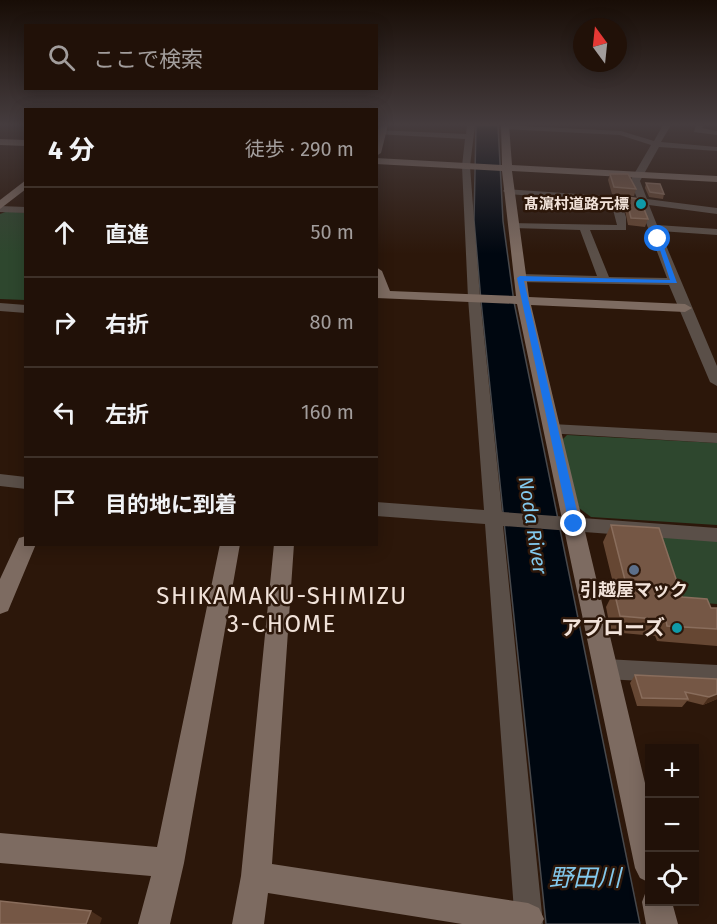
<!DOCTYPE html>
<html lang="ja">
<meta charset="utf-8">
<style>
:root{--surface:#211108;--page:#291a12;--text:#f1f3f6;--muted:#a29d9c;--line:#3e3129}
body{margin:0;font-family:"Fira Sans","Noto Sans JP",sans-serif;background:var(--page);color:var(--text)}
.controls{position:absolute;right:18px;bottom:18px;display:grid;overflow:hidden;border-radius:0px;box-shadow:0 3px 15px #0003}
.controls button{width:54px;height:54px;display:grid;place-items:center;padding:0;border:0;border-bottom:2px solid var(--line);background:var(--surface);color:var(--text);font:30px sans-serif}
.compass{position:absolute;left:573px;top:18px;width:54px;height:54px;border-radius:50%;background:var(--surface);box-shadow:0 3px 15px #0003;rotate:345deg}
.stop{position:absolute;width:18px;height:18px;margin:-14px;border:4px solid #1a73e8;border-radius:50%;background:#fff}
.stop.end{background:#1a73e8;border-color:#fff;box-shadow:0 2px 6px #0008}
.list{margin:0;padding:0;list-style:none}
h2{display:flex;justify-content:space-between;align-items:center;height:78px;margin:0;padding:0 24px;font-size:26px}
h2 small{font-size:20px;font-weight:400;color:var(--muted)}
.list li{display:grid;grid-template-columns:39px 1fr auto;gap:18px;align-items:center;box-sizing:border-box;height:90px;padding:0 24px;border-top:2px solid var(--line)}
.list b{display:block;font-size:22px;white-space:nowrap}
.list em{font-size:20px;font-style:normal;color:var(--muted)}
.icon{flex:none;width:33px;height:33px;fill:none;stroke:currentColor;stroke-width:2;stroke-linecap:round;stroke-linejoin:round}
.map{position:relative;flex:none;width:717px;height:924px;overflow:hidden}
.search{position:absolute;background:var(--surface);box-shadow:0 3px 15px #0003;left:24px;top:24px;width:354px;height:66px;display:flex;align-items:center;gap:15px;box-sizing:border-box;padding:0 21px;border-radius:0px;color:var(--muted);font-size:22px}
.panel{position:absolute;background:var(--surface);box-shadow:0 3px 15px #0003;left:24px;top:108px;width:354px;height:438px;border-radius:0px}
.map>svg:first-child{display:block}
.green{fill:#2e472e}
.water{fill:#000710;stroke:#48494c;stroke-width:1.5}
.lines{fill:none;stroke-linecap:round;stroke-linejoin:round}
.street{fill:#5a4f48;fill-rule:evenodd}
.secondary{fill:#7d6b61;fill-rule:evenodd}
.wall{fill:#664733}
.shaded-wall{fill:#492d1b}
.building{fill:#755745;stroke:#896d5c;stroke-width:1.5}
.route{fill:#1a73e8}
.culture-dot{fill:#0f9aa8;stroke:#2c170a;stroke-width:2}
.service-dot{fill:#5c6f8a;stroke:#2c170a;stroke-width:2}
.labels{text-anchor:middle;stroke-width:5;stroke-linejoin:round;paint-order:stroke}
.far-poi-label{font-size:15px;font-weight:bold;fill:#f1e2d9;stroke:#2c170a;text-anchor:end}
.poi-label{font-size:18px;font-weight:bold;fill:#f1e2d9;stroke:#2c170a}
.water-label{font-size:20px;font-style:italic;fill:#83c9ed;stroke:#2c170a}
.near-poi-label{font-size:21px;font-weight:bold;fill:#f1e2d9;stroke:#2c170a;text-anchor:end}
.near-neighbourhood-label{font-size:24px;letter-spacing:1.5px;fill:#f1e2d9;stroke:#2c170a}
.near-water-label{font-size:24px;font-style:italic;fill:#83c9ed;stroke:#2c170a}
</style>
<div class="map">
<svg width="717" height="924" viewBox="0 0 717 924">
<rect width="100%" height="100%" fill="#2c170a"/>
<g class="green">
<path d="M8,211L25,213V300L0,299V214Z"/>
<path d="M567,435L717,443V525L591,517L579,508L562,440Z"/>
<path d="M655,535L717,540V604L675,601Z"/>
</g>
<path class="water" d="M476,125H498L503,221L514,302L640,924H546L481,301L474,220Z"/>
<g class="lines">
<g class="street">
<path d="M467,125H475L470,166L480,298L502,512L717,528V542L503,526L543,924H515L485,524L376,516V502L484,510L468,298L462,166L465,139L376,134V130L466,134Z"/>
<path d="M502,125L621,131L654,141L663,125H671L661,142L717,147V151L659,147L640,181L647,199L717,208V214L649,205L657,225L717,229V235L660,231L717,366V386L710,382L669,285L520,282L514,278L520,274L597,276L580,230L513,228L509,227V223L617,225L611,202L508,194L503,191L505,189L637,198L630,181L651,145L620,135L505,129H502ZM621,202L639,204L667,278L609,277L590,230H626V217Z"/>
<path d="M696,125H704L702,128L717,131V135L694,132Z"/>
<path d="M0,206L26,207V213L0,212Z"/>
<path d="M0,303L26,305V313L0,311Z"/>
<path d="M552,424L717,433V443L546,433L544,429L546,425Z"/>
<path d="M0,474L26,477V489L0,486Z"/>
<path d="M605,659L717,665V685L605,679L597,676L594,669L597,662Z"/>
</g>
<g class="secondary">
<path d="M380,125H388L381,153L376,156V136Z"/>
<path d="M501,125H509L512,165L717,176V182L512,171L529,297L685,304L692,308L685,312L531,305L650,804V883L640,878L635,868L517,304L376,298V267L382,271L390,291L516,296L502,171L376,164V158L502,165Z"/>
<path d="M0,139L26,140V146L0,145Z"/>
<path d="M26,180V189L0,209V200Z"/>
<path d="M26,536V544H36L8,611L0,614V579L19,538Z"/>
<path d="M220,544H240L184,863L170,924H138L151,876L0,863V833L157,847Z"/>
<path d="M274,544H294L272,864L528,903L539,908L544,919L541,924H462L268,893L264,924H232L241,876Z"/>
<path d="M650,890V902H672L678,924H646L642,902L646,891Z"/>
</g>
</g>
<g class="wall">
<path d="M610,174L636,189L634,196L612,194L608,180Z"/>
<path d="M646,183L664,194L663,199L649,197L645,188Z"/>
<path d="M626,197L648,219L645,227L628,225L624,205Z"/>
<path d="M611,525L682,597L711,608H717V646L657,641L655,636L611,632L606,607L614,591H615L603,542Z"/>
<path d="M635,675L717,699L703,705L687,701L682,707L637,706L630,683Z"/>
</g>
<g class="shaded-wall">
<path d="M717,694V699L703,705L709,697Z"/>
<path d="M91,911L102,918L100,924H86Z"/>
</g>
<g class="building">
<path d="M610,174H628L636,189L614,187Z"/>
<path d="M646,183L660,184L664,194L650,192Z"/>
<path d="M626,197L640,199L648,219L631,218Z"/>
<path d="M611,525L659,528L682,597L707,599L711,608H717V629L667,626L666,620L620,616L614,591L628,592Z"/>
<path d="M635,675L717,679V694L709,697L685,692L688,699L642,698Z"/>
<path d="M0,901L91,911L86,924H0Z"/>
</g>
<linearGradient id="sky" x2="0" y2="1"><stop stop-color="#180d06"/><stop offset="0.49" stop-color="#453c3e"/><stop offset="1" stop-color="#453c3e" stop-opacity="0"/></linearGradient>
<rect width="717" height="254" fill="url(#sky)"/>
<path class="route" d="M656,238L661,239L677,283L524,281L580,524L574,529L569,524L517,278L520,276L670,280Z"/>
<g class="culture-dot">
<circle cx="641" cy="204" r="6"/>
<circle cx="677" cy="628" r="6"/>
</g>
<circle class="service-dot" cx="634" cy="570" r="6"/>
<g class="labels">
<g class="far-poi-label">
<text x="629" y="209">髙濵村道路元標</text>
</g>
<g class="poi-label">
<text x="634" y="596">引越屋マック</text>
</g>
<g class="water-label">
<text transform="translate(533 525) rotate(81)" y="7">Noda River</text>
</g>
<g class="near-poi-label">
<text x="665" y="635">アプローズ</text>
</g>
<g class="near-neighbourhood-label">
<text x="282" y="604">SHIKAMAKU-SHIMIZU<tspan x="282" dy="28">3-CHOME</tspan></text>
</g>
<g class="near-water-label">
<text x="585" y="886">野田川</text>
</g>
</g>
</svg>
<div class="controls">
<button>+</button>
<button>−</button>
<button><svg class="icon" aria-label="locate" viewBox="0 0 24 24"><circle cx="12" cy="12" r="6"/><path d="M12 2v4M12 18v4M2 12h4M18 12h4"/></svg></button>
</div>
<svg class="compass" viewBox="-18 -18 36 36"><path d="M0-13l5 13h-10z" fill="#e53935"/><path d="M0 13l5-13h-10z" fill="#a29d9c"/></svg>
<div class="stop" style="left:658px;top:239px"></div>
<div class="stop end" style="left:574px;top:524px"></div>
<div class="search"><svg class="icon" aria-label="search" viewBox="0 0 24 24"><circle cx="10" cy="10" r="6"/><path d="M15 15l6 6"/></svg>ここで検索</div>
<section class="panel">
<h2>4 分<small>徒歩 · 290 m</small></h2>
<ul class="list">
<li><svg class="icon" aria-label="ahead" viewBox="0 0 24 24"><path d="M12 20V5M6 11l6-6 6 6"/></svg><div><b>直進</b></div><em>50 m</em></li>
<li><svg class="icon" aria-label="right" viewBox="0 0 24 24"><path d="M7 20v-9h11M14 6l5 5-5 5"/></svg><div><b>右折</b></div><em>80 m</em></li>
<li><svg class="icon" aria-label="left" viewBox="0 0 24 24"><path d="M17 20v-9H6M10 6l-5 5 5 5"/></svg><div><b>左折</b></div><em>160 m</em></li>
<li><svg class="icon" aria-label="arrive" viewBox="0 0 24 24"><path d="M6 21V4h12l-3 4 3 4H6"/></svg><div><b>目的地に到着</b></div></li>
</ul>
</section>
</div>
